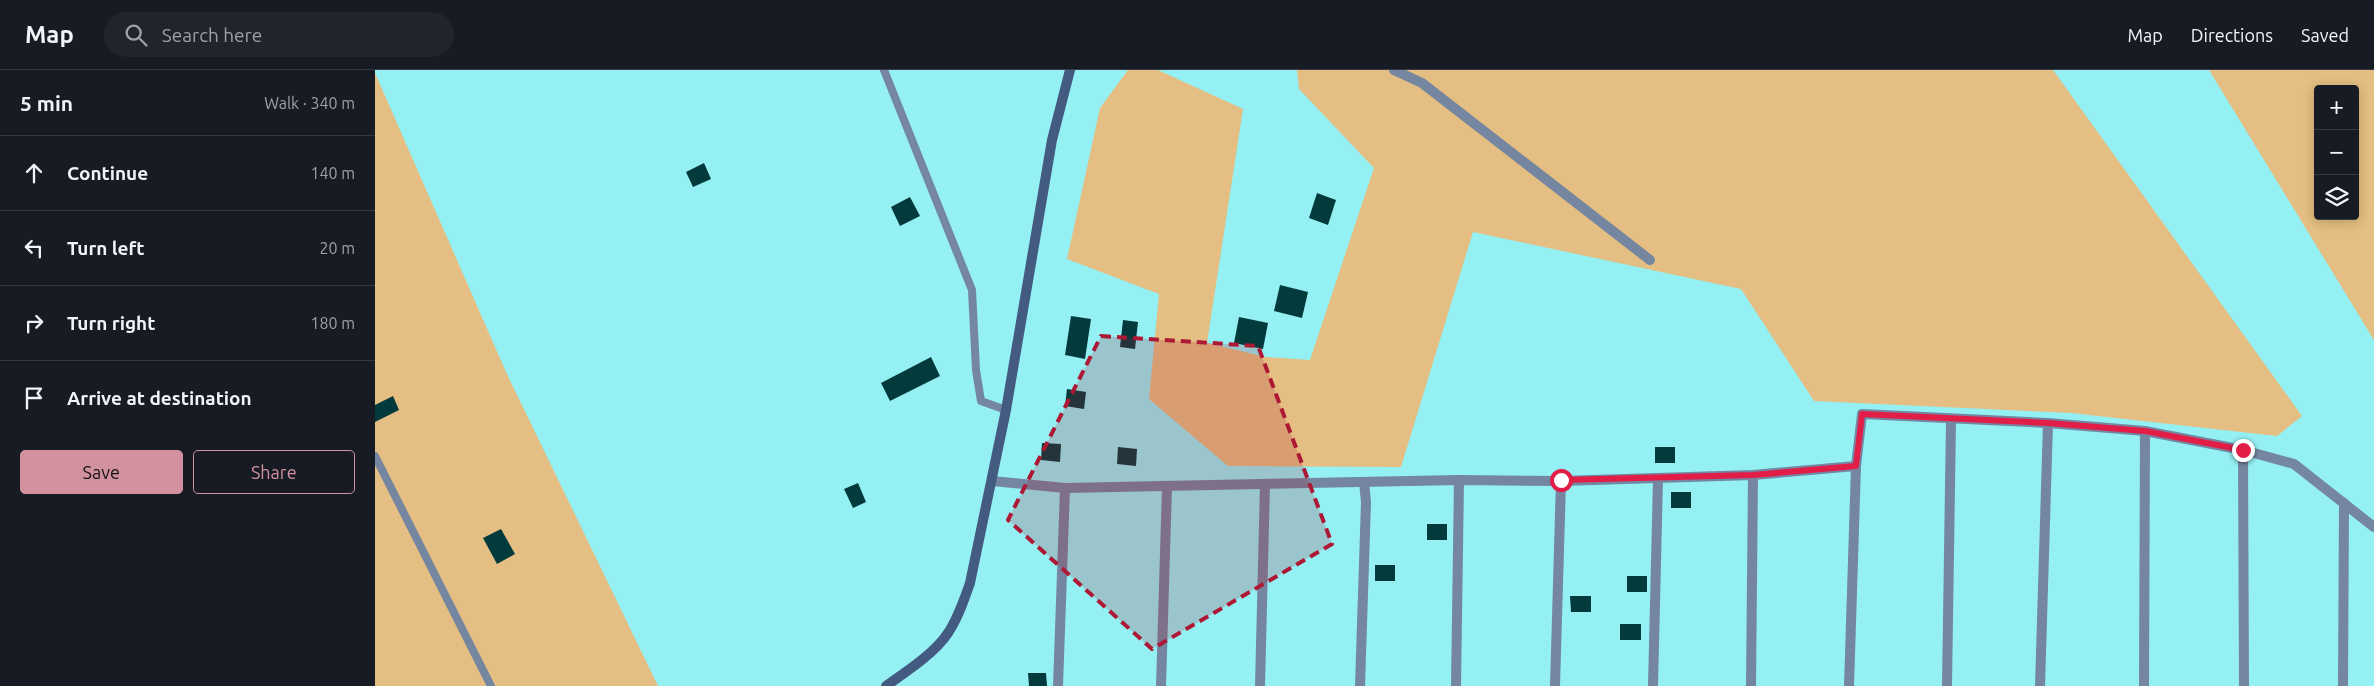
<!DOCTYPE html>
<meta charset="utf-8">
<style>
:root{--surface:#171b24;--page:#20242c;--text:#f1f3f6;--muted:#9ea1a6;--line:#363941;--accent:#d2919f}
body{margin:0;font-family:Ubuntu,sans-serif;background:var(--page);color:var(--text)}
.controls{position:absolute;right:15px;top:15px;display:grid;overflow:hidden;border-radius:5px;box-shadow:0 2px 12px #0003}
.controls button{width:45px;height:45px;display:grid;place-items:center;padding:0;border:0;border-bottom:1px solid var(--line);background:var(--surface);color:var(--text);font:25px sans-serif}
.stop{position:absolute;width:15px;height:15px;margin:-11px;border:4px solid #e11d48;border-radius:50%;background:#fff}
.stop.end{background:#e11d48;border-color:#fff;box-shadow:0 1px 5px #0008}
.list{margin:0;padding:0;list-style:none}
h2{display:flex;justify-content:space-between;align-items:center;height:65px;margin:0;padding:0 20px;font-size:21px}
h2 small{font-size:16px;font-weight:400;color:var(--muted)}
.list li{display:grid;grid-template-columns:32px 1fr auto;gap:15px;align-items:center;box-sizing:border-box;height:75px;padding:0 20px;border-top:1px solid var(--line)}
.list b{display:block;font-size:19px;white-space:nowrap}
.list em{font-size:16px;font-style:normal;color:var(--muted)}
.actions{display:flex;gap:10px;padding:15px 20px}
.actions a{flex:1;padding:11px 0;border:1px solid var(--accent);border-radius:5px;text-align:center;font-size:18px;color:var(--accent)}
.actions .main{background:var(--accent);color:#111}
.icon{flex:none;width:28px;height:28px;fill:none;stroke:currentColor;stroke-width:2;stroke-linecap:round;stroke-linejoin:round}
.map{position:relative;flex:none;width:1999px;height:616px;overflow:hidden}
header{display:flex;align-items:center;gap:30px;box-sizing:border-box;height:70px;padding:0 25px;background:var(--surface);border-bottom:1px solid var(--line)}
header strong{font-size:24px}
nav{display:flex;gap:28px;margin-inline-start:auto;font-size:18px}
.search{width:350px;height:45px;background:var(--page);display:flex;align-items:center;gap:12px;box-sizing:border-box;padding:0 18px;border-radius:28px;color:var(--muted);font-size:19px}
main{display:flex}
aside{flex:1;background:var(--surface)}
.map>svg:first-child{display:block}
.green{fill:#e4be82;fill-rule:evenodd}
.building{fill:#033a3c}
.lines{fill:none;stroke-linecap:round;stroke-linejoin:round}
.service{stroke:#7486a0;stroke-width:8}
.minor{stroke:#7486a0;stroke-width:10}
.secondary{stroke:#435b81;stroke-width:10}
.route{stroke:#e11d48;stroke-width:6}
.marked{fill:#ad1934;fill-opacity:0.2;stroke:#ad1934;stroke-width:4;stroke-dasharray:10 6;stroke-linejoin:round}
</style>
<header>
<strong>Map</strong>
<div class="search"><svg class="icon" aria-label="search" viewBox="0 0 24 24"><circle cx="10" cy="10" r="6"/><path d="M15 15l6 6"/></svg>Search here</div>
<nav><a>Map</a><a>Directions</a><a>Saved</a></nav>
</header>
<main>
<aside>
<h2>5 min<small>Walk · 340 m</small></h2>
<ul class="list">
<li><svg class="icon" aria-label="ahead" viewBox="0 0 24 24"><path d="M12 20V5M6 11l6-6 6 6"/></svg><div><b>Continue</b></div><em>140 m</em></li>
<li><svg class="icon" aria-label="left" viewBox="0 0 24 24"><path d="M17 20v-9H6M10 6l-5 5 5 5"/></svg><div><b>Turn left</b></div><em>20 m</em></li>
<li><svg class="icon" aria-label="right" viewBox="0 0 24 24"><path d="M7 20v-9h11M14 6l5 5-5 5"/></svg><div><b>Turn right</b></div><em>180 m</em></li>
<li><svg class="icon" aria-label="arrive" viewBox="0 0 24 24"><path d="M6 21V4h12l-3 4 3 4H6"/></svg><div><b>Arrive at destination</b></div></li>
</ul>
<div class="actions"><a class="main">Save</a><a>Share</a></div>
</aside>
<div class="map">
<svg width="1999" height="616" viewBox="0 0 1999 616">
<rect width="100%" height="100%" fill="#95f0f3"/>
<g class="green">
<path d="M753,0H783L868,39L832,273L891,287L935,290L999,98L924,19L922,0H1678L1927,346L1902,366L1696,343L1439,331L1366,219L1098,162L1026,397L853,396L774,329L784,224L692,189L725,38Z"/>
<path d="M1834,0H1999V270ZM1943,19H1980V146H1943Z"/>
<path d="M0,3L131,302L283,616H0Z"/>
</g>
<g class="building">
<path d="M329,93L336,109L318,117L311,102Z"/>
<path d="M942,123L961,130L953,155L934,148Z"/>
<path d="M535,127L545,146L525,156L516,137Z"/>
<path d="M905,215L933,222L927,248L899,241Z"/>
<path d="M696,246L716,249L710,289L690,285Z"/>
<path d="M864,247L893,253L888,279L859,273Z"/>
<path d="M748,250L763,252L760,279L745,277Z"/>
<path d="M556,287L565,306L515,331L506,313Z"/>
<path d="M692,319L711,322L709,339L690,336Z"/>
<path d="M18,326L24,340L0,352V335Z"/>
<path d="M667,373L686,374L685,392L666,390Z"/>
<path d="M743,377L762,379L761,396L742,394Z"/>
<rect x="1280" y="377" width="20" height="16"/>
<path d="M483,413L491,432L478,438L469,419Z"/>
<rect x="1296" y="422" width="20" height="16"/>
<rect x="1052" y="454" width="20" height="16"/>
<path d="M126,459L140,484L122,494L108,468Z"/>
<rect x="1000" y="495" width="20" height="16"/>
<rect x="1252" y="506" width="20" height="16"/>
<path d="M1195,526H1216V542H1196Z"/>
<rect x="1245" y="554" width="21" height="16"/>
<path d="M653,603H671L672,616H654Z"/>
</g>
<g class="lines">
<g class="service">
<path d="M509,0L597,220L601,300L606,331L631,340"/>
<path d="M0,386L116,616"/>
</g>
<g class="minor">
<path d="M1019,0L1047,13L1275,190"/>
<path d="M1868,380L1869,616"/>
<path d="M617,411L690,418L1084,410L1186,411L1378,405L1481,396"/>
<path d="M683,616L690,418"/>
<path d="M786,616L792,417"/>
<path d="M885,616L890,414"/>
<path d="M985,616L991,432L989,412"/>
<path d="M1081,616L1084,410"/>
<path d="M1180,616L1186,411"/>
<path d="M1278,616L1283,409"/>
<path d="M1376,616L1378,405"/>
<path d="M1474,616L1481,396L1487,344L1673,353L1770,361L1868,380L1919,394L1999,457"/>
<path d="M1572,616L1576,350"/>
<path d="M1665,616L1673,353"/>
<path d="M1769,616L1770,361"/>
<path d="M1968,616L1969,433"/>
</g>
<path class="secondary" d="M511,616C531,602 560,583 573,563C583,548 589,530 595,513L631,340L677,70L695,0"/>
</g>
<g class="lines">
<path class="route" d="M1186,410L1378,405L1481,396L1487,344L1673,353L1770,361L1868,380"/>
</g>
<path class="marked" d="M726,266L883,276L957,474L777,579L633,450Z"/>
</svg>
<div class="controls">
<button>+</button>
<button>−</button>
<button><svg class="icon" aria-label="layers" viewBox="0 0 24 24"><path d="M12 4l9 5-9 5-9-5zM3 14l9 5 9-5"/></svg></button>
</div>
<div class="stop" style="left:1186px;top:410px"></div>
<div class="stop end" style="left:1868px;top:380px"></div>
</div>
</main>
